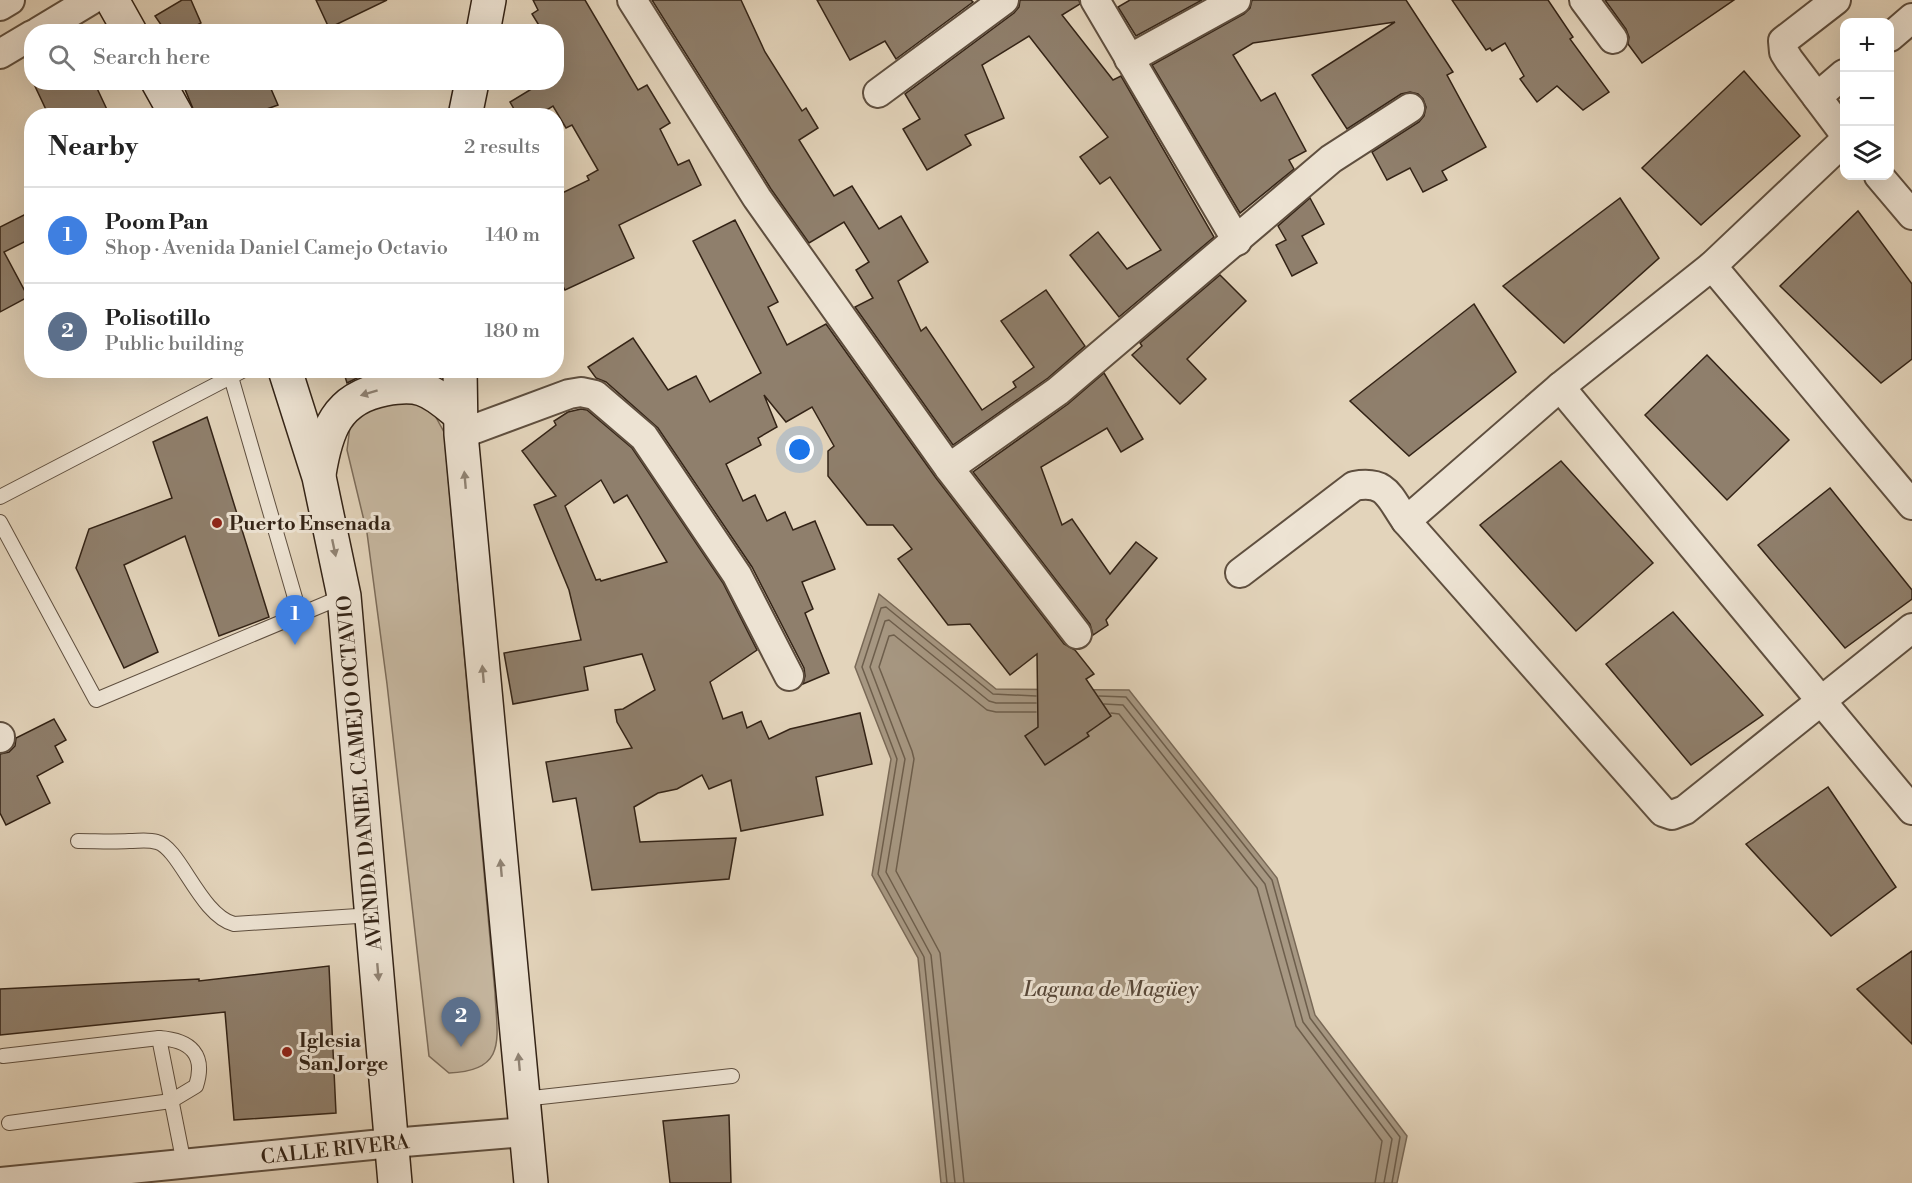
<!DOCTYPE html>
<meta charset="utf-8">
<style>
:root{--surface:#fff;--page:#f6f6f6;--text:#222;--muted:#767676;--line:#e0e0e0;--accent:#2563eb}
body{margin:0;font-family:"Libre Bodoni",serif;background:var(--page);color:var(--text)}
.controls{position:absolute;right:18px;top:18px;display:grid;overflow:hidden;border-radius:12px;box-shadow:0 6px 24px #0002}
.controls button{width:54px;height:54px;display:grid;place-items:center;padding:0;border:0;border-bottom:2px solid var(--line);background:var(--surface);color:var(--text);font:30px sans-serif}
.you{position:absolute;left:800px;top:450px;width:21px;height:21px;margin:-15px;border:4px solid #fff;border-radius:50%;background:#1a73e8;box-shadow:0 0 0 9px #1a73e833}
.badge{display:grid;place-items:center;width:39px;height:39px;border-radius:50%;background:var(--accent);color:#fff;font-size:20px;font-weight:700}
.pin{position:absolute;translate:-50% -50px;filter:drop-shadow(0 2px 3px #0008)}
.pin::after{content:'';position:absolute;top:32px;width:21px;height:18px;background:inherit;clip-path:polygon(0 0,100% 0,50% 100%)}
.list{margin:0;padding:0;list-style:none}
h2{display:flex;justify-content:space-between;align-items:center;height:78px;margin:0;padding:0 24px;font-size:26px}
h2 small{font-size:20px;font-weight:400;color:var(--muted)}
.list li{display:grid;grid-template-columns:39px 1fr auto;gap:18px;align-items:center;box-sizing:border-box;height:96px;padding:0 24px;border-top:2px solid var(--line)}
.list b{display:block;font-size:22px;white-space:nowrap}
.list p{margin:0;font-size:20px;white-space:nowrap;color:var(--muted)}
.list em{font-size:20px;font-style:normal;color:var(--muted)}
.icon{flex:none;width:33px;height:33px;fill:none;stroke:currentColor;stroke-width:2;stroke-linecap:round;stroke-linejoin:round}
.map{position:relative;flex:none;width:1912px;height:1183px;overflow:hidden}
.search{position:absolute;background:var(--surface);box-shadow:0 6px 24px #0002;left:24px;top:24px;width:540px;height:66px;display:flex;align-items:center;gap:15px;box-sizing:border-box;padding:0 21px;border-radius:24px;color:var(--muted);font-size:22px}
.panel{position:absolute;background:var(--surface);box-shadow:0 6px 24px #0002;left:24px;top:108px;width:540px;height:270px;border-radius:24px}
.map>svg:first-child{display:block}
.green{fill:#c5b69f;stroke:#7c6c5a;stroke-width:1.5}
.water{fill:#a79883;stroke:#796957;stroke-width:1.5}
.lines{fill:none;stroke-linecap:round;stroke-linejoin:round}
.shore{stroke:#6d5e4c;stroke-width:1.5}
.building{fill:#8f7f6c;stroke:#332316;stroke-width:1.5;fill-rule:evenodd}
.service-casing{stroke:#5f4f3f;stroke-width:16}
.minor-casing{stroke:#5f4f3f;stroke-width:32}
.secondary-casing{stroke:#332316;stroke-width:36}
.service{stroke:#ede3d3;stroke-width:14}
.minor{stroke:#ede3d3;stroke-width:28}
.secondary{stroke:#ede3d3;stroke-width:33}
.oneway{fill:#908374}
.poi-dot{fill:#8f2418;stroke:#ede3d3;stroke-width:2}
.labels{text-anchor:middle;stroke-width:6;stroke-linejoin:round;paint-order:stroke}
.poi-label{font-size:20px;font-weight:bold;fill:#332316;stroke:#ede3d3;text-anchor:start}
.street-label{font-size:20px;fill:#332316;stroke:#ede3d3}
.water-label{font-size:21px;font-style:italic;fill:#564637;stroke:#ede3d3}
</style>
<div class="map">
<svg width="1912" height="1183" viewBox="0 0 1912 1183">
<rect width="100%" height="100%" fill="#e3d4bb"/>
<filter id="stains"><feTurbulence type="fractalNoise" baseFrequency=".00333" numOctaves="4"/><feColorMatrix values="0 0 0 0 .2 0 0 0 0 .09 0 0 0 0 .02 0 0 0 .5 -.17"/></filter>
<radialGradient id="worn" r=".72"><stop offset=".6" stop-color="#630" stop-opacity="0"/><stop offset="1" stop-color="#630" stop-opacity=".3"/></radialGradient>
<path class="green" d="M415,398L433,412L444,432L495,993C497,1038 508,1071 449,1073L429,1056L387,684L367,533L347,450L351,419L363,403Z"/>
<path class="water" d="M879,594L996,689L1129,690L1277,878L1315,1015L1407,1136L1397,1183H941L918,958L872,875L891,759L855,667Z"/>
<g class="lines">
<g class="shore">
<path d="M1099,696L1126,697L1272,880L1310,1018L1400,1137L1392,1183"/>
<path d="M1104,704L1123,705L1265,884L1303,1022L1392,1139L1384,1183"/>
<path d="M1111,713L1119,714L1257,888L1296,1026L1382,1141L1375,1183"/>
<path d="M947,1183L924,957L878,874L897,759L862,667L881,608L886,607L993,694L1036,696"/>
<path d="M955,1183L931,955L886,872L905,759L870,667L885,621L889,620L989,701L996,703H1036"/>
<path d="M964,1183L940,953L896,871L914,759L912,751L879,667L889,636L894,635L987,710L996,712H1036"/>
</g>
</g>
<g class="building">
<path d="M182,0H191L201,23L184,32H166L155,16Z"/>
<path d="M316,0H387L329,28Z"/>
<path d="M533,0H585L638,90L647,85L670,123L660,129L678,165L689,160L701,185L619,225L634,258L565,290L556,273V196L589,180L587,176L598,170L572,125L566,128L553,106L537,116H518L510,102L543,82H556V32H543L532,14L538,10Z"/>
<path d="M652,0H741L765,52L802,111L806,108L818,128L799,140L834,196L852,186L879,229L901,216L928,262L898,281L921,331L926,327L982,410L1016,387L1013,382L1034,367L1001,321L1046,290L1085,346L1048,378L953,445L855,307L873,298L856,270L869,262L844,222L809,243L771,189Z"/>
<path d="M817,0H971L973,2L896,59L885,41L850,60Z"/>
<path d="M1020,0H1079L1080,4L1062,15L1113,80L1121,76L1214,237L1119,317L1070,255L1098,232L1127,269L1161,250L1110,177L1100,184L1080,157L1108,137L1029,36L982,65L1004,118L965,135L971,145L927,170L903,129L920,119L905,94L1014,13L1019,7Z"/>
<path d="M1130,0H1202L1136,36L1118,7Z"/>
<path d="M1252,0H1406L1453,72L1447,75L1486,147L1442,171L1447,180L1423,192L1410,168L1387,180L1372,152L1419,122L1424,116L1426,107L1423,99L1418,94L1410,92L1401,94L1347,129L1312,75L1395,22L1253,43L1233,55L1261,101L1275,93L1306,151L1289,160L1294,169L1240,213L1152,65L1244,14L1250,8Z"/>
<path d="M1452,0H1548L1573,37L1570,39L1609,92L1583,110L1557,86L1537,102L1520,79L1524,76L1505,43L1492,51L1490,48L1486,50Z"/>
<path d="M1605,0H1734L1642,63L1628,44L1629,37L1626,29Z"/>
<path d="M1744,71L1800,136L1701,225L1642,168Z"/>
<path d="M33,82H94L110,116H49Z"/>
<path d="M182,82H268L278,105L264,110L266,116H196Z"/>
<path d="M1310,198L1324,224L1302,236L1317,263L1292,276L1276,245L1286,240L1278,226Z"/>
<path d="M1620,198L1659,258L1564,343L1503,286Z"/>
<path d="M32,211V238L4,252L28,297L0,312V227Z"/>
<path d="M1858,211L1912,284V359L1881,383L1780,286Z"/>
<path d="M735,220L778,302L768,307L787,345L826,324L936,478L1064,644L1075,650L1094,674L1086,679L1111,716L1087,733L1089,736L1045,765L1025,736L1038,727L1037,654L1010,675L970,624L948,625L898,559L912,549L893,525H867L828,476V451L834,446L812,407L786,422L764,395L777,427L758,438L761,445L726,464L743,501L755,495L767,521L785,512L793,530L815,521L835,569L802,582L813,609L805,613L829,673L803,684L805,676L804,668L752,567L658,428L606,382L596,378L588,367L633,338L668,390L696,376L710,402L761,373L693,241Z"/>
<path d="M1220,275L1246,301L1187,359L1206,379L1180,404L1132,355L1142,346L1140,343Z"/>
<path d="M1474,304L1516,372L1409,456L1350,401Z"/>
<path d="M1707,355L1789,440L1727,500L1645,415Z"/>
<path d="M343,370H382L363,375L347,383Z"/>
<path d="M1104,373L1143,439L1121,452L1107,428L1041,467L1062,525L1072,519L1110,574L1136,542L1157,558L1106,620L1108,625L1093,635L1090,624L973,472L1068,404Z"/>
<path d="M581,409L587,410L632,448L723,583L757,650L710,682L723,719L742,712L747,728L761,721L769,739L790,729L860,713L872,764L816,777L823,815L741,831L731,780L709,789L702,775L677,789L658,793L634,807L640,842L736,838L729,879L592,890L576,798L553,802L546,762L632,748L617,722L615,710L623,709L655,690L642,654L584,667L588,690L513,704L504,653L581,640L569,590L534,505L556,496L522,451L556,425L554,421L568,412ZM601,480L614,503L627,495L667,562L601,581L600,579L596,580L565,506Z"/>
<path d="M207,417L269,617L219,636L185,536L124,565L158,652L124,668L76,568L89,529L172,498L153,442Z"/>
<path d="M1561,461L1653,563L1576,631L1480,525Z"/>
<path d="M1830,488L1912,590V599L1845,648L1758,545Z"/>
<path d="M1673,612L1763,715L1691,765L1606,664Z"/>
<path d="M54,719L66,740L55,746L63,762L37,776L50,803L6,825L0,813V754L9,752L15,746L16,738Z"/>
<path d="M1828,787L1896,887L1831,936L1746,844Z"/>
<path d="M1912,951V1044L1857,989Z"/>
<path d="M329,966L336,1113L234,1120L225,1012L0,1035V989L199,979V981Z"/>
<path d="M729,1115L731,1183H670L663,1121Z"/>
</g>
<g class="lines">
<defs>
<g id="service">
<path d="M231,377L300,615"/>
<path d="M0,497L244,370"/>
<path d="M0,522L96,700L344,596"/>
<path d="M78,841C95,841 112,842 129,841C139,841 147,839 157,842C180,848 200,915 234,924L373,915"/>
<path d="M159,1038L184,1164"/>
<path d="M3,1056L159,1038C191,1040 206,1055 196,1086L171,1101L9,1123"/>
<path d="M523,1099L732,1076"/>
</g>
<g id="minor">
<path d="M632,0L757,198L949,468L1077,634"/>
<path d="M1095,0L1237,241"/>
<path d="M1584,0L1613,39"/>
<path d="M1836,0L1783,41L1784,52L1789,60L1844,133"/>
<path d="M0,6L10,0"/>
<path d="M38,32L91,0"/>
<path d="M1890,37L1912,18"/>
<path d="M0,54L32,35"/>
<path d="M1129,59L1236,0"/>
<path d="M878,93L1004,0"/>
<path d="M1817,97L1844,74"/>
<path d="M1879,176L1912,215"/>
<path d="M1712,266L1912,505"/>
<path d="M1560,387L1912,810"/>
<path d="M461,434L569,394L581,392L595,395L644,437L737,575L789,676"/>
<path d="M949,468L1058,391L1331,159L1410,108"/>
<path d="M1406,521L1560,387L1712,266L1844,141"/>
<path d="M1240,573L1354,486C1387,480 1389,497 1406,521L1663,812L1672,815L1685,810L1912,628"/>
<path d="M0,738V737"/>
<path d="M0,1182L392,1143L526,1132"/>
</g>
<g id="secondary">
<path d="M112,0L130,32"/>
<path d="M483,32L489,0"/>
<path d="M158,82L177,116"/>
<path d="M465,116L472,82"/>
<path d="M285,370L319,477L344,596L395,1183"/>
<path d="M460,370L461,434L531,1183"/>
<path d="M319,474C326,431 336,398 385,389C396,387 410,385 422,389C437,394 449,406 460,415"/>
</g>
</defs>
<use href="#service" class="service-casing"/>
<use href="#minor" class="minor-casing"/>
<use href="#secondary" class="secondary-casing"/>
<use href="#service" class="service"/>
<use href="#minor" class="minor"/>
<use href="#secondary" class="secondary"/>
</g>
<defs><path id="oneway-solid" d="M-6-.8H1V-3.2L6.5 0L1 3.2V.8H-6Z" transform="scale(1.5)"/></defs>
<g class="oneway">
<use href="#oneway-solid" transform="translate(369 393) rotate(163)"/>
<use href="#oneway-solid" transform="translate(465 480) rotate(-95)"/>
<use href="#oneway-solid" transform="translate(334 548) rotate(78)"/>
<use href="#oneway-solid" transform="translate(483 674) rotate(-95)"/>
<use href="#oneway-solid" transform="translate(501 868) rotate(-95)"/>
<use href="#oneway-solid" transform="translate(378 972) rotate(85)"/>
<use href="#oneway-solid" transform="translate(519 1062) rotate(-95)"/>
</g>
<g class="poi-dot">
<circle cx="217" cy="523" r="6"/>
<circle cx="287" cy="1052" r="6"/>
</g>
<g class="labels">
<g class="poi-label">
<text x="229" y="530">Puerto Ensenada</text>
<text x="299" y="1047">Iglesia<tspan x="299" dy="23">San Jorge</tspan></text>
</g>
<g class="street-label">
<text transform="translate(359 773) rotate(-95)" y="7">AVENIDA DANIEL CAMEJO OCTAVIO</text>
<text transform="translate(335 1149) rotate(-6)" y="7">CALLE RIVERA</text>
</g>
<g class="water-label">
<text x="1111" y="996">Laguna de Magüey</text>
</g>
</g>
<rect width="100%" height="100%" filter="url(#stains)"/>
<rect width="100%" height="100%" fill="url(#worn)"/>
</svg>
<div class="controls">
<button>+</button>
<button>−</button>
<button><svg class="icon" aria-label="layers" viewBox="0 0 24 24"><path d="M12 4l9 5-9 5-9-5zM3 14l9 5 9-5"/></svg></button>
</div>
<div class="you"></div>
<div class="pin badge" style="left:295px;top:645px;background:#3f7fe0">1</div>
<div class="pin badge" style="left:461px;top:1047px;background:#5c6f8a">2</div>
<div class="search"><svg class="icon" aria-label="search" viewBox="0 0 24 24"><circle cx="10" cy="10" r="6"/><path d="M15 15l6 6"/></svg>Search here</div>
<section class="panel">
<h2>Nearby<small>2 results</small></h2>
<ul class="list">
<li><span class="badge" style="background:#3f7fe0">1</span><div><b>Poom Pan</b><p>Shop · Avenida Daniel Camejo Octavio</p></div><em>140 m</em></li>
<li><span class="badge" style="background:#5c6f8a">2</span><div><b>Polisotillo</b><p>Public building</p></div><em>180 m</em></li>
</ul>
</section>
</div>
